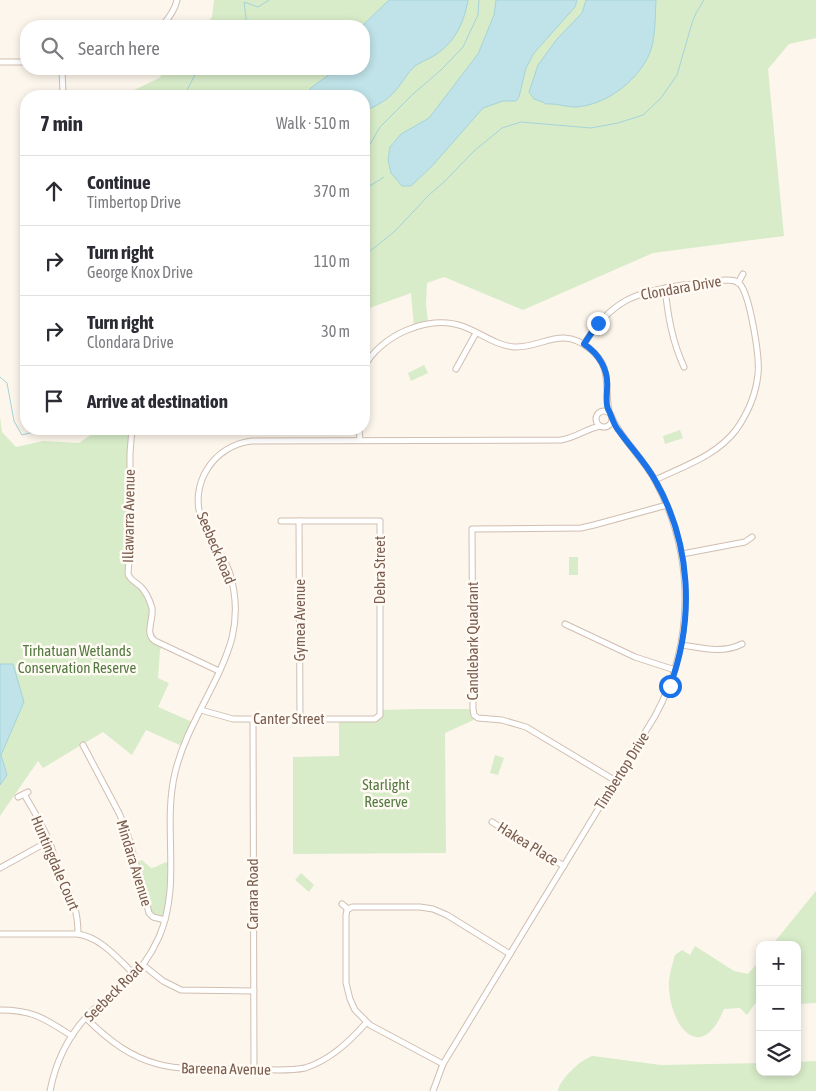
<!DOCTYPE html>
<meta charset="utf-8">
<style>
:root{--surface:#fff;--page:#f2f2f3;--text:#2b2b33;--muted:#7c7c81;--line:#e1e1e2}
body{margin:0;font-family:"Asap Condensed",sans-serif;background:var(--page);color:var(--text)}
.controls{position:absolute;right:15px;bottom:15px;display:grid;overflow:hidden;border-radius:10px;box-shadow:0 2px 8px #0003}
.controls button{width:45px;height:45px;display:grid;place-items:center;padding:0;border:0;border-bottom:1px solid var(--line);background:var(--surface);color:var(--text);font:25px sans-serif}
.stop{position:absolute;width:15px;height:15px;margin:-11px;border:4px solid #1a73e8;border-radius:50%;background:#fff}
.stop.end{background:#1a73e8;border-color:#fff;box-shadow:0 1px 5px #0008}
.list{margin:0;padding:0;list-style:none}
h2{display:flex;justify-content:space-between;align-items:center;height:65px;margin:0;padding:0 20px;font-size:21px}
h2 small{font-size:16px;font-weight:400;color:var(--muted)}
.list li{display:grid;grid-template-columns:32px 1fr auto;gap:15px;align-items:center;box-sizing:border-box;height:70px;padding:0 20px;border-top:1px solid var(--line)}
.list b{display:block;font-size:19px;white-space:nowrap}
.list p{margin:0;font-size:16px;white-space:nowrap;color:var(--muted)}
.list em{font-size:16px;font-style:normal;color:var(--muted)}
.icon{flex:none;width:28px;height:28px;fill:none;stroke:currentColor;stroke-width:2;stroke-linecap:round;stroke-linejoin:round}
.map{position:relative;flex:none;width:816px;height:1091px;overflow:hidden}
.search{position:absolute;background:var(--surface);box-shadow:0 2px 8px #0003;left:20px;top:20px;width:350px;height:55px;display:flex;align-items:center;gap:12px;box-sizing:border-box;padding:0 18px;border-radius:20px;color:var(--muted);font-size:19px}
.panel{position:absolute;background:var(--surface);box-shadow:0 2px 8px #0003;left:20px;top:90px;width:350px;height:345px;border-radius:20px}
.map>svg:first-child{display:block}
.green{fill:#d8ecc9}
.water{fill:#bfe3e8;stroke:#a5d3da}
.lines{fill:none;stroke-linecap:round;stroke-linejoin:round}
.stream{stroke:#a5d3da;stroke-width:1}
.street-casing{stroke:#d1beb0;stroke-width:7}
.street{stroke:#fff;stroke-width:5}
.route{stroke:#1a73e8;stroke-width:6}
.labels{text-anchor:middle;stroke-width:5;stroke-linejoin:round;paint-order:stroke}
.street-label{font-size:15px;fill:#7a5c4d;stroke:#fffaf3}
.park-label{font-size:15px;fill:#537a41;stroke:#fffaf3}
</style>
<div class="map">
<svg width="816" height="1091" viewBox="0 0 816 1091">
<rect width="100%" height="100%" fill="#fdf6ec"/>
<g class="green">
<path d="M214,0H816V38L789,44L768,69L784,236L653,253L523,310L444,277L427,283L426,304L428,323L414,327L411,293L364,310V96H127L126,94L159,78L167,69H364V26H204L212,17Z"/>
<path d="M424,365L428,373L411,381L408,373Z"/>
<path d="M0,417L2,432L16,447L43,441L79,443L99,429H132L128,571L142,588L152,607L149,634L163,645L160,650L158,678L169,683L158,707L195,723L184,747L146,730L132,755L103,732L43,768L38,761L0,816Z"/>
<path d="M680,430L683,438L665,444L663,436Z"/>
<rect x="569" y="557" width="9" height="18"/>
<path d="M418,709H473L478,718L445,733L446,853L293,854V757L339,756V719H375L380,710Z"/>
<path d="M495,755L504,758L498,775L490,773Z"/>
<path d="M142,860L151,868C159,867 162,861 172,862L165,920L153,917L136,862Z"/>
<path d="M301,873L314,885L309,892L295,880Z"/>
<path d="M816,891V1003L797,1004V945H772Z"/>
<path d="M695,946L734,971L748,974L760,960V1000L754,1005L747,1015L740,1008L724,1009C702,1063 672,1030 669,989C668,978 672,966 675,955L682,950L690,955Z"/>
<path d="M593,1056L661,1065L760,1063V1072H797V1062L816,1061V1091H558C559,1080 582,1058 593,1056Z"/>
</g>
<g class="water">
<path d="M389,0H468C464,24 454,44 432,57C427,60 420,62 415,66C407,73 403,82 396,90C387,101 376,106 364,111V96H303L312,87L337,69H364V26H362Z"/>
<path d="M496,0H577L575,7L534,53L526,68L519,97L516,101H503L483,108L433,165L411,186H402L391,173L388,160L390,147L401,134L429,118L478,54L494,15Z"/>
<path d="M586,0H656C655,16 656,42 648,57C635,83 605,105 576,107C566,107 555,103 545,104L543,102L534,99L529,92L538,65L557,39L582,13Z"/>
<path d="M0,664H13L24,702L1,755L7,775L0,785Z"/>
</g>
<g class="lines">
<g class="stream">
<path d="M247,26L244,2L258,7L269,0"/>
<path d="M184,96L198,69"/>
<path d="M364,155L380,127L413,94L441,70L463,47L478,15L479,0"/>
<path d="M364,162V194"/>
<path d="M364,188L365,189L384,177"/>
<path d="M364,252H369L395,231L429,195L445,181L474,151L502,128L521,122L591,128L618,123L643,115L661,98L677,75L692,23L696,13L704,0"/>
<path d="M0,377L7,383L14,421L22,435L45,429"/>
<path d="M48,429L73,431L87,429"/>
</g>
<defs>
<g id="street">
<path d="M162,26C169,18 175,10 177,0"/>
<path d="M0,62H26"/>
<path d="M62,69L63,94"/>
<path d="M738,283L743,274"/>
<path d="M665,288C668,316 672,341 684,367"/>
<path d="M584,344C611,301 634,292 683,285C697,284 711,281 726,280C731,280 736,280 740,284C750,296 760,357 758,374C756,394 748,413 736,430C716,456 684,466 655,480"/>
<path d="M364,367C380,336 428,314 462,326C480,332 494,345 514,347C543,348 561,325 590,349C613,367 604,387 609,411"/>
<path d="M456,369L476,333"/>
<circle cx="604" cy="419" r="8"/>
<path d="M132,429L130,453V546L128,574C130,580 137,583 141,587C147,593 150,601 152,608C154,620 144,633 155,641L219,671"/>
<path d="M359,429L360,440"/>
<path d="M299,521L300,719"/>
<path d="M682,554L745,542L752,537"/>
<path d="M565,624L635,657L675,670"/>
<path d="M682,645C702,648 722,654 742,644"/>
<path d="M201,710L233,719H375L380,715V521H281"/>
<path d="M253,719L254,1069"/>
<path d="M83,745L119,813L127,832L149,913L153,917L165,920"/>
<path d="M616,781L526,727L502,720L478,718L474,715L473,709L472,529L581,528L594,525L667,505"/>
<path d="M24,794C34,812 46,830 52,849C54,856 55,862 58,868C69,894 78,904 78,934"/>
<path d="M18,797L28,792"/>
<path d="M492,822L564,866"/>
<path d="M0,868L49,841"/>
<path d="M342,904L348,909"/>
<path d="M0,934H78C102,938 118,959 135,975"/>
<path d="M143,965L163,981L181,990L254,991"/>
<path d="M0,1010C34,1010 45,1019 72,1036"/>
<path d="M86,1018C140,1072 172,1070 243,1069C263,1069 285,1072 305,1068C330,1060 349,1042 366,1023"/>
<path d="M443,1064L370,1025L355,1010L350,999L346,983V915L347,910L352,907H420L433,909L447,915L510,954"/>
<path d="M50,1091C56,1060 71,1031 94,1009C104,1001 114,994 124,986C139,972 151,955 159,937C182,884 162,827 175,773C186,725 219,685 232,638C237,617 236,594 230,574C224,554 209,540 202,521C188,484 214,445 252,441L561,440C575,438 586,429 600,426"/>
<path d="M433,1091L443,1064L655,716C695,643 695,556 656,482C644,459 624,442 613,420"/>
</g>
</defs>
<use href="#street" class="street-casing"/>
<use href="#street" class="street"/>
</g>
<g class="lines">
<path class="route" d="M598,323L584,344C599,354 609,370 607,389C607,396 605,405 609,411C612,417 614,426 619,431C631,448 645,462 655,480C691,543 695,618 670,686"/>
</g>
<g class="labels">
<g class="street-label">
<text transform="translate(681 288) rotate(-10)" y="5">Clondara Drive</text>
<text transform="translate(129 516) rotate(-89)" y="5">Illawarra Avenue</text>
<text transform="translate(216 548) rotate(67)" y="5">Seebeck Road</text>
<text transform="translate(380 570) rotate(-90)" y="5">Debra Street</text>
<text transform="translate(300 620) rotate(-90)" y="5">Gymea Avenue</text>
<text transform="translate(473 641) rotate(-90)" y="5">Candlebark Quadrant</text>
<text x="289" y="724">Canter Street</text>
<text transform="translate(622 771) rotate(-58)" y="5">Timbertop Drive</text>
<text transform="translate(528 844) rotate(32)" y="5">Hakea Place</text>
<text transform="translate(55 863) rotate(67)" y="5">Huntingdale Court</text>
<text transform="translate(134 863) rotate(73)" y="5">Mindara Avenue</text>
<text transform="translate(253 894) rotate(-90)" y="5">Carrara Road</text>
<text transform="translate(114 992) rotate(-45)" y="5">Seebeck Road</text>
<text transform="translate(226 1069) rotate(1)" y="5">Bareena Avenue</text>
</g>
<g class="park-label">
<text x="77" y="656">Tirhatuan Wetlands<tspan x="77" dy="17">Conservation Reserve</tspan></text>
<text x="386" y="790">Starlight<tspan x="386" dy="17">Reserve</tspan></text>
</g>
</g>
</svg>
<div class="controls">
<button>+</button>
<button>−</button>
<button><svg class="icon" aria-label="layers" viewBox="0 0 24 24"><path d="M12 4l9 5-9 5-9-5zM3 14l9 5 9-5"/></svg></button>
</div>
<div class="stop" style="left:670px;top:686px"></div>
<div class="stop end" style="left:598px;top:323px"></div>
<div class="search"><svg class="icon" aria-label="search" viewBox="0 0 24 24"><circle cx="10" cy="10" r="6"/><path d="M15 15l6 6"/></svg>Search here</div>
<section class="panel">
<h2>7 min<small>Walk · 510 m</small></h2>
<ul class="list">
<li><svg class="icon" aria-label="ahead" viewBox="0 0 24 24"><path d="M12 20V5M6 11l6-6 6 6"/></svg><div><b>Continue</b><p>Timbertop Drive</p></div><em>370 m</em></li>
<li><svg class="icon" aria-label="right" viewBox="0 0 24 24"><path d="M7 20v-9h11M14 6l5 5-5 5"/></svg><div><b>Turn right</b><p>George Knox Drive</p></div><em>110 m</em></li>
<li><svg class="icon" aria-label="right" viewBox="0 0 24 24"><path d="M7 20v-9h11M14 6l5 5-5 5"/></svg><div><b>Turn right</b><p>Clondara Drive</p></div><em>30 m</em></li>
<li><svg class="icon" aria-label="arrive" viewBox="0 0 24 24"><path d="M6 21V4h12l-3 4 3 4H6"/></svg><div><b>Arrive at destination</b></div></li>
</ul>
</section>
</div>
